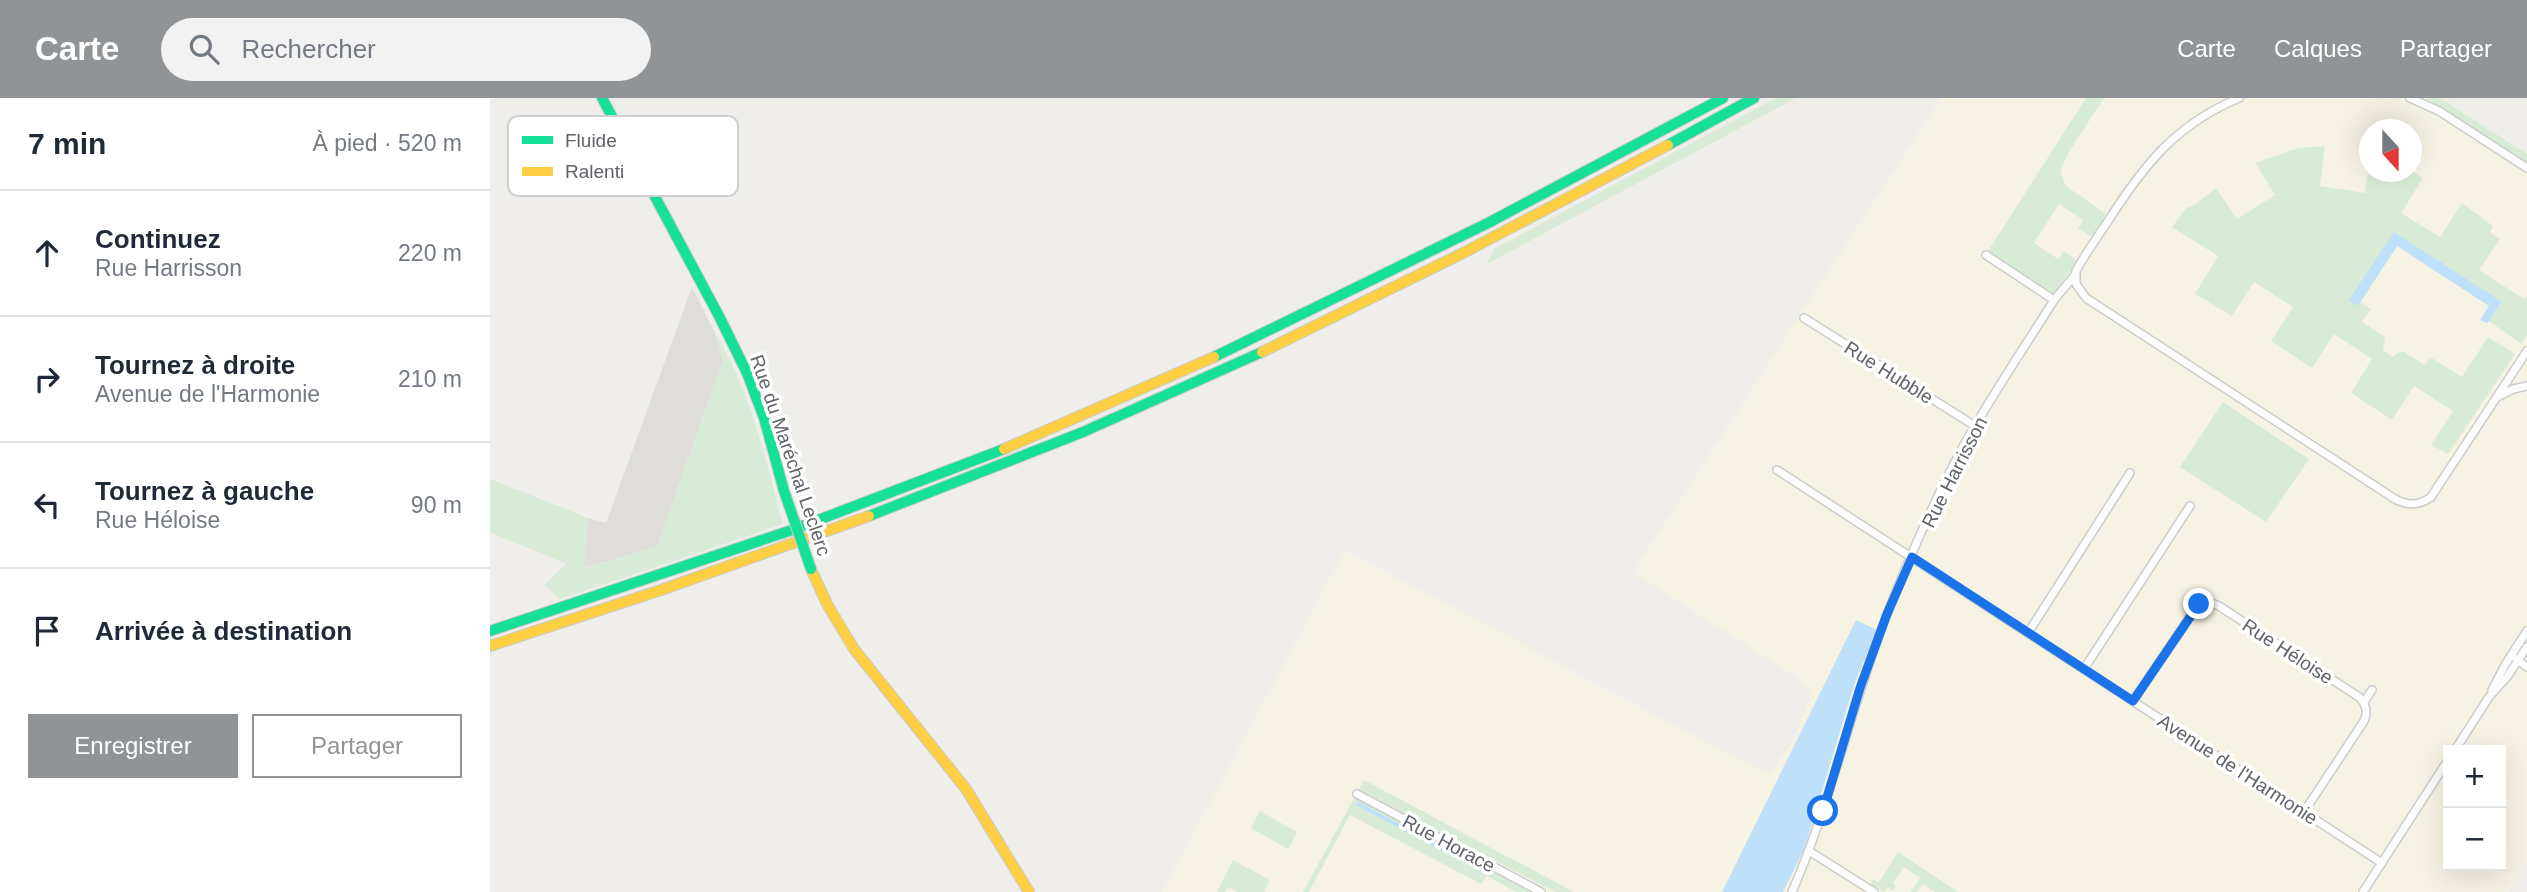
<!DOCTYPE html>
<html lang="fr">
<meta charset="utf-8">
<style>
:root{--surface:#fff;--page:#f2f2f3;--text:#1f2937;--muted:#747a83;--line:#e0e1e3;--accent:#919496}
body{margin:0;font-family:Helvetica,sans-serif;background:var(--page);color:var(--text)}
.controls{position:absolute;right:21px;bottom:21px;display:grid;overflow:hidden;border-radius:0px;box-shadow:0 7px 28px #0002}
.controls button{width:63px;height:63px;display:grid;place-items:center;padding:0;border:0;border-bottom:2px solid var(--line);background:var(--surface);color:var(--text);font:35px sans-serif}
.compass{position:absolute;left:1869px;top:21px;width:63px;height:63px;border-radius:50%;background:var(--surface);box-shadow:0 7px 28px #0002;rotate:159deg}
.stop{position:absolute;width:21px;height:21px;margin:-16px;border:5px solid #1a73e8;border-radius:50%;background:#fff}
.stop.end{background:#1a73e8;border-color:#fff;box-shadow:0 2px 7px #0008}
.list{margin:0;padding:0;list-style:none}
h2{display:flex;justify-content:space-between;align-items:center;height:91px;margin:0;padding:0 28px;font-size:30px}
h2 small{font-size:23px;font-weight:400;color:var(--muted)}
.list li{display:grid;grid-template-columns:46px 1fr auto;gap:21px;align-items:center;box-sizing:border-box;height:126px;padding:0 28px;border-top:2px solid var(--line)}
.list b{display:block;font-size:26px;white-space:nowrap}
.list p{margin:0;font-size:23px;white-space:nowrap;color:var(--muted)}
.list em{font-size:23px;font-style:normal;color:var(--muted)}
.actions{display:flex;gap:14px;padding:21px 28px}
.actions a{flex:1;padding:16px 0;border:2px solid var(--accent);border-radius:0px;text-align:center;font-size:24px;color:var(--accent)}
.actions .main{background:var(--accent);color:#fff}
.icon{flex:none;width:38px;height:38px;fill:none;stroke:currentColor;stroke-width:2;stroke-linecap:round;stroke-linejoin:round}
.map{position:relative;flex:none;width:2037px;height:794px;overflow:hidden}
header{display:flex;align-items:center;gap:42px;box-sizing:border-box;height:98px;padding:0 35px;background:var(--accent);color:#fff}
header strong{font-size:33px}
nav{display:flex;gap:38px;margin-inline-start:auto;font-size:24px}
.search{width:490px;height:63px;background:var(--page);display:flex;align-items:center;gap:18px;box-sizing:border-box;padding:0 24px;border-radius:38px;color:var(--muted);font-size:26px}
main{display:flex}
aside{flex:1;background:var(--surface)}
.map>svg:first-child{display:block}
.commercial{fill:#f7f3e4;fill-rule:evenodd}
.industrial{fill:#dfddda}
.green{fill:#d8ebd6}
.water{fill:#bfe0f9}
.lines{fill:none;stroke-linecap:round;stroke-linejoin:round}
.street-casing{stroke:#cbcccc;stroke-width:10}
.fast-casing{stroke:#cacacb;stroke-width:12}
.slow-casing{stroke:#cacacb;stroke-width:12}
.street{stroke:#fdfcfc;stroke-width:7}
.fast{stroke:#16e098;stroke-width:10}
.slow{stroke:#ffcf43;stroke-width:10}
.fast-bridge-casing{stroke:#cacacb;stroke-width:12;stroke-linecap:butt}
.fast-bridge{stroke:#16e098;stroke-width:10}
.route{stroke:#1a73e8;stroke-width:9}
.labels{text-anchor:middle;stroke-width:7;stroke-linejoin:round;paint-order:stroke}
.street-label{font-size:19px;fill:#5f6368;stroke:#fff}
.key{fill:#fff;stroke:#cfd0d2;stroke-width:2}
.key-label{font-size:19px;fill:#5f6368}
</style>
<header>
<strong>Carte</strong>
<div class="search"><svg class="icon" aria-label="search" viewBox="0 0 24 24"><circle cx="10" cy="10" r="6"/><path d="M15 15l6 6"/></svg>Rechercher</div>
<nav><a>Carte</a><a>Calques</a><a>Partager</a></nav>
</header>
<main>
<aside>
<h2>7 min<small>À pied · 520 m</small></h2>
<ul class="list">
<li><svg class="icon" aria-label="ahead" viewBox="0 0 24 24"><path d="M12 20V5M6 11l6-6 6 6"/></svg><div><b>Continuez</b><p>Rue Harrisson</p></div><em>220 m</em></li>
<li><svg class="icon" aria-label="right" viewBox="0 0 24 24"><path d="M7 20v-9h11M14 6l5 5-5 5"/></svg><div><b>Tournez à droite</b><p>Avenue de l'Harmonie</p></div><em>210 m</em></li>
<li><svg class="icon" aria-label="left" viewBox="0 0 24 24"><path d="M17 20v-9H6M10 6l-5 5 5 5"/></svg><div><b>Tournez à gauche</b><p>Rue Héloise</p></div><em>90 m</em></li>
<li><svg class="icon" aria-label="arrive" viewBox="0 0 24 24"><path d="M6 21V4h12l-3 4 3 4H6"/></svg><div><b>Arrivée à destination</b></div></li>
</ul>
<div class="actions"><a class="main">Enregistrer</a><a>Partager</a></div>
</aside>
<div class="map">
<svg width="2037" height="794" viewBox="0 0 2037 794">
<rect width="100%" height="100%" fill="#efeeea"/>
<path class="commercial" d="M1451,0H1950L2037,56V766L2019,794H672L855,452L1278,677L1303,644L1321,596L1309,581L1143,474ZM1880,32H1922V74H1880ZM1958,652H2011V768H1958Z"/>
<path class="industrial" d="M202,189L225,235L233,262L167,449L93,470L98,420L116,425Z"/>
<g class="green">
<path d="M1286,0H1306L997,166L1004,151Z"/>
<path d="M1596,0H1614L1580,52L1570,73L1576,88L1616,116L1602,139L1588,130L1593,122L1569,106L1544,145L1568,161L1574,153L1587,163L1564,197L1498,153Z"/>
<path d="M1936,0H1950L2037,56V66Z"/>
<path d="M1835,48L1830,88L1875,95L1879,63L1880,74L1922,73L1933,80L1911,115L1950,139L1972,105L2003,128L2000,134L2010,141L1989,172L2034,201L2037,198V237L2031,246L1999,223L2012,205L1904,135L1862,199L1881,211L1872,224L1895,239L1893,252L1903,259L1907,255L1913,253L1935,267L1940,259L1972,279L1998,239L2025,256L1958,356L1941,347L1963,313L1924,288L1902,322L1861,295L1882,261L1844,236L1822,270L1781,243L1803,209L1764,184L1742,218L1705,196L1728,158L1682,129L1696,110L1706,106L1726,90L1747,121L1785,97L1765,65L1808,50Z"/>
<path d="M225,235C261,293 275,361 293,426L70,501L54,487L76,466L0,434V381L98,420L94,470L167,449L233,262Z"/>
<path d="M1733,304L1819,361L1776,424L1690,369Z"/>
<path d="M874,682L1084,794H1065L869,691Z"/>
<path d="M864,700L1040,794H1026L997,778L991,786L860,717L819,794H813Z"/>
<path d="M770,713L807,734L798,751L761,730Z"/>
<path d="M1408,754L1468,794H1445L1433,786L1427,794H1421L1430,780L1414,769L1403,785L1406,788L1403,793L1398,790L1394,794L1381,787L1382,781L1389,784Z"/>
<path d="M743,762L780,782L774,794H747L738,789L735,794H727Z"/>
</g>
<g class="water">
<path d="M1904,134L2012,204L1999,223L1997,225L1990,222L1999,208L1907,148L1868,208L1859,202Z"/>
<path d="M1366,522L1387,532L1365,584L1314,752L1293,794H1232Z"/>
<path d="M868,704L997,773L995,776L866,707Z"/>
</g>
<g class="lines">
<defs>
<g id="street">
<path d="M1749,0C1685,27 1654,67 1618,123C1607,140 1595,156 1586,173V186L1596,200L1905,401C1918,408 1929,408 1941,399L2037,253"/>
<path d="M1920,0L1949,13L2037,70"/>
<path d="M1564,202L1585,177"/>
<path d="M1314,220L1485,328"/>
<path d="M2009,298L2023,291L2037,288"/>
<path d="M1287,372L1892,765"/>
<path d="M1538,535L1640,375"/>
<path d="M2025,560L2037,569"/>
<path d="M1594,571L1700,408"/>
<path d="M2002,592L2015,567L2037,533"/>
<path d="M1643,603L1705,511L1716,503L1729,508L1869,599C1876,606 1878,615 1874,623L1814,714"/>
<path d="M1874,604L1882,592"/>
<path d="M1965,652L1999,599L2017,579L2037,549"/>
<path d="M867,696L1051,794"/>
<path d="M1319,753L1384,794"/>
<path d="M1302,794C1339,709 1359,618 1391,532C1415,469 1442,406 1474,347C1502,297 1534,250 1564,202L1496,157"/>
<path d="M1873,794L1958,662"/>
</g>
<g id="fast">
<path d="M112,0L229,218L257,275L274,320L294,393"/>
<path d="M1178,47L1264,0"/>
<path d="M724,259L998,125L1233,0"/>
<path d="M379,418L593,334L772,254"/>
<path d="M0,533L302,432L514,351"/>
</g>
<g id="slow">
<path d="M772,254L973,155L1178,47"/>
<path d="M514,351L724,259"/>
<path d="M321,471L337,506L364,551L476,691L539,794"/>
<path d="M0,548L171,492L379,418"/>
</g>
</defs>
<use href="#street" class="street-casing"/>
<use href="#fast" class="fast-casing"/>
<use href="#slow" class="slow-casing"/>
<use href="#street" class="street"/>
<use href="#fast" class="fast"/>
<use href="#slow" class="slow"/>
<defs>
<path id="fast-bridge" d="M294,393L321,471"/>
</defs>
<use href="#fast-bridge" class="fast-bridge-casing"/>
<use href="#fast-bridge" class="fast-bridge"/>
</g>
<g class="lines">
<path class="route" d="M1333,713L1370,590L1397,516L1422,459L1643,603L1709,506"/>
</g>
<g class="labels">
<g class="street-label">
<text transform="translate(1399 274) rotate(32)" y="7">Rue Hubble</text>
<text transform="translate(301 357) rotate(71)" y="7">Rue du Maréchal Leclerc</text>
<text transform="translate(1464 374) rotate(-63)" y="7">Rue Harrisson</text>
<text transform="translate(1798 553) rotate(33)" y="7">Rue Héloise</text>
<text transform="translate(1748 671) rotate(33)" y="7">Avenue de l'Harmonie</text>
<text transform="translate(959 745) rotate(28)" y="7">Rue Horace</text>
</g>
</g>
<rect x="18" y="18" width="230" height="80" rx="10" class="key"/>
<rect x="32" y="38" width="31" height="8" fill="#16e098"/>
<rect x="32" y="69" width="31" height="9" fill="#ffcf43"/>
<g class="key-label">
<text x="75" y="49">Fluide</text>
<text x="75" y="80">Ralenti</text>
</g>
</svg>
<div class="controls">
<button>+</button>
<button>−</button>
</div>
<svg class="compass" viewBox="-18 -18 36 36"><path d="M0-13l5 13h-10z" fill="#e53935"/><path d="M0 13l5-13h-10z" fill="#747a83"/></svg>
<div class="stop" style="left:1333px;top:713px"></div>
<div class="stop end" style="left:1709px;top:506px"></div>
</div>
</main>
